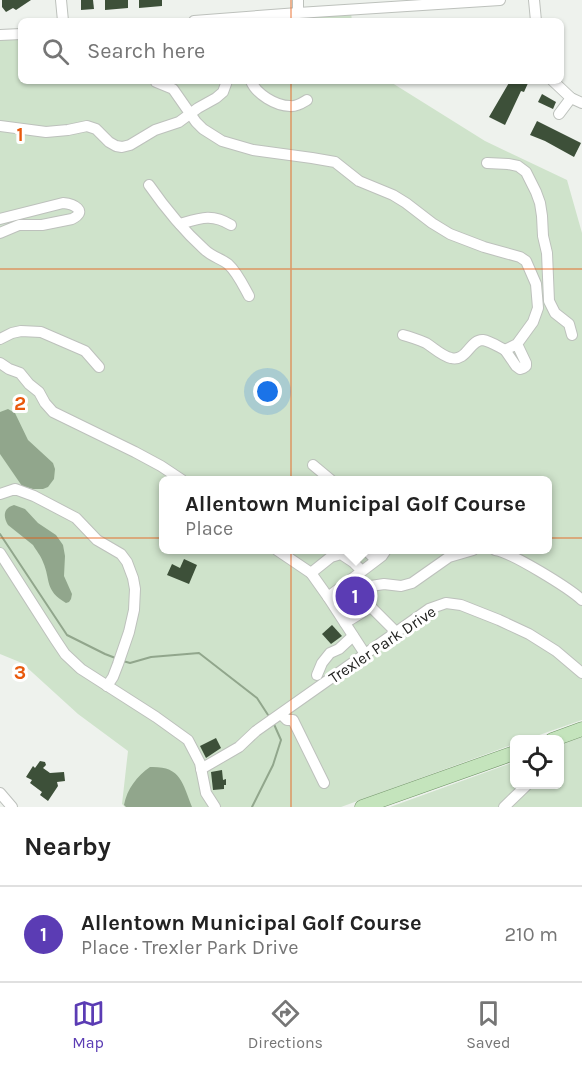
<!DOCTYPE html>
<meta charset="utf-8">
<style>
:root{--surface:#fff;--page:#f6f6f6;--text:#222;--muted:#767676;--line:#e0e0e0;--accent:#5b3cb4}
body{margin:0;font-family:Karla,sans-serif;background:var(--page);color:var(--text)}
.controls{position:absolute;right:18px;bottom:18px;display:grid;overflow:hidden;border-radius:9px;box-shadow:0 2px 4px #0004}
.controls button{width:54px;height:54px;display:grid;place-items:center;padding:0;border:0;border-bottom:2px solid var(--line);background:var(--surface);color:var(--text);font:30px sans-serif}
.you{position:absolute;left:268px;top:392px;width:21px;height:21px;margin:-15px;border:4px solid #fff;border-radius:50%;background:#1a73e8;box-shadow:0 0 0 9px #1a73e833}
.badge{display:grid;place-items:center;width:39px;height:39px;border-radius:50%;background:var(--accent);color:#fff;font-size:20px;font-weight:700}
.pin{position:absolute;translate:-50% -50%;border:3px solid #fff;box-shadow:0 2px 6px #0006}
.popup{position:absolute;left:159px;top:476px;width:393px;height:78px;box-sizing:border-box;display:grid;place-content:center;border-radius:9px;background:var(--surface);filter:drop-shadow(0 2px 4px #0005);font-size:20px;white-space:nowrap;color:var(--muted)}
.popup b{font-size:22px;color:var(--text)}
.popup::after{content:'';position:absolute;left:50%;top:100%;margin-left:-12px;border:12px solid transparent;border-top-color:var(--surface)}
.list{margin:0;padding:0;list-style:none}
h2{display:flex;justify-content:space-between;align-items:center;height:78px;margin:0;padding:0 24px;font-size:26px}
h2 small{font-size:20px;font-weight:400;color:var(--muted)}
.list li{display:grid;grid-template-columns:39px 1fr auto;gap:18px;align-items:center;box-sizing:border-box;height:96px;padding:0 24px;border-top:2px solid var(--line)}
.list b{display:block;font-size:22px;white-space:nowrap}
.list p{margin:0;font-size:20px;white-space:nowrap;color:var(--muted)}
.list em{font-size:20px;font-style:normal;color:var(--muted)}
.icon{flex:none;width:33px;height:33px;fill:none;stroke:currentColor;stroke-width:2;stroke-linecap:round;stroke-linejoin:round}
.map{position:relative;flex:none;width:582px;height:807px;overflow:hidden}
.search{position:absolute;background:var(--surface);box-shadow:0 2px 4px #0004;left:18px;right:18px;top:18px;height:66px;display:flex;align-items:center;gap:15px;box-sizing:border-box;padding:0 21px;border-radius:9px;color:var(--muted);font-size:22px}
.sheet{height:174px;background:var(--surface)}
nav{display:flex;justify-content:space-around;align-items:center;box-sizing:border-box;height:84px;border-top:2px solid var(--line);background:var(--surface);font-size:16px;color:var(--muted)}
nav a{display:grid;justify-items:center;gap:3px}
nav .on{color:var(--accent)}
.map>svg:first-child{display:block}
.green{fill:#cfe3cb;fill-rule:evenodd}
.water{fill:#91a68c}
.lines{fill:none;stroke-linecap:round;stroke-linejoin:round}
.stream{stroke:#91a68c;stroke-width:2}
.building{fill:#3d5039}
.minor-casing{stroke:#bdc1bc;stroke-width:12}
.major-casing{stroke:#719568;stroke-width:15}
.minor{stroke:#fff;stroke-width:10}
.major{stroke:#c4e4bc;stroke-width:14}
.grid{fill:none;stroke:#e8590c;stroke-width:1.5;stroke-opacity:0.55}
.labels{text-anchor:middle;stroke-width:6;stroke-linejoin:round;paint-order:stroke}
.street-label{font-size:16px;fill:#222321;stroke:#fff}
.grid-label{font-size:20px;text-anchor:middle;font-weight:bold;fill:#e8590c;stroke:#fff;stroke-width:6;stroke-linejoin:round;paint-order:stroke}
</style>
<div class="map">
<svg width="582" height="807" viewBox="0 0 582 807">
<rect width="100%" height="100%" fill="#eef2ed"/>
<g class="green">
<path d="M351,13L352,21H234Z"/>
<path d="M21,37V81H389L485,141L567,180L582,233V720L528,739L514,740V744L341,807H125L122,804L128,751L78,714L22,663L0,654V39ZM163,480H547V550H163Z"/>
<path d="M582,737V807H390L514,762V784H560V745Z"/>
</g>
<g class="water">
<path d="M8,409L15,413L28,440L53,463L55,469L54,479L48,487L43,489H33L22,486L0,454V412Z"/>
<path d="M14,505L25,509L38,523L56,535L63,545L65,556L64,576L72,594L71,599L69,602L66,603C44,590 51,580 43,562C41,556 36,550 33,545L8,525C3,517 3,508 14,505Z"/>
<path d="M150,767C181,766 182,782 192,807H126L124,805C127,789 137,776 150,767Z"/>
</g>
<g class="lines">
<g class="stream">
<path d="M0,534L67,635L105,654L118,659"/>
<path d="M123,661L130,663L151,657L199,653L257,698L270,718"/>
<path d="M252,807L273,765L281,740L273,722"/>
</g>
</g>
<g class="building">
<path d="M2,0H31L16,10L13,8L6,12L2,7Z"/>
<path d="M81,0H93L94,9L81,10Z"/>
<path d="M105,0H128V8L105,10Z"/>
<path d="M139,0H162V6L139,8Z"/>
<path d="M510,81H529L524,92L521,91L505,125L489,117Z"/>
<path d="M542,94L556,102L553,109L538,102Z"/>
<path d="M537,121L581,143L574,157L545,141L530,135Z"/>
<path d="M184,559L197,565L189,584L167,575L172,564L180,568Z"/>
<path d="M363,580L365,582L359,588L369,599L347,613L342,605L347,600L343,595Z"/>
<path d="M332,625L342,636L331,644L322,634Z"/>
<path d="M216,738L221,748L206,758L200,746Z"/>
<path d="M40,761L45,762L46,765L43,768L50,773L64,772L65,781L57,782L58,786L48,801L40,795L42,792L30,783L32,780L26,777L33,766L35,768Z"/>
<path d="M222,770L223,780L226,779V785H224V789L213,790L211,772Z"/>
</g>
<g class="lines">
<defs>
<g id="minor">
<path d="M61,0L63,21"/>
<path d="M298,0V13"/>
<path d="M534,0L536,21"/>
<path d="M194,21L298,13L500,0"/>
<path d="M0,35L21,34"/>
<path d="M251,81C256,94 276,106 290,106C296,107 302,103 307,100"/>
<path d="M553,81L571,98L582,103"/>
<path d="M156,82L173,89L196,122L203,129L222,141L253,150L312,158L335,162L359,181L393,195L406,203L432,223L450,234L484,247L520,257L526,261L536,284L538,308L533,322L517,344L526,363V366L523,368L520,369L516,366L505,350L517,344"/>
<path d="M559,114L571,98"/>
<path d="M0,126L46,132L68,130L87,126L96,129L109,142L116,146L122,147L130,145L155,130L179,122L198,108L216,98L223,92L227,81"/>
<path d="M487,163L508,164L518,166L526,172L536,192L540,203L542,216L543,236L547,253L549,301L555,313L569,324L572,335"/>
<path d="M149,185C165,208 183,230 204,249C212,257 220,258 228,264C237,272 243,285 249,296"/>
<path d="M0,219L63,203C74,204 88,211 72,219L42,225H19L0,233"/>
<path d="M180,224C200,218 212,213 231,225"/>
<path d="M403,335C411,337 419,340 426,343C434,348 442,356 451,358C467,362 470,339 483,340C490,341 499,347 505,350"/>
<path d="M0,339L12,333L21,331L41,332L85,351L99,367"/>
<path d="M0,363L9,369L20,373L29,384L39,392L45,403L53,412L135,452L161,466L182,480"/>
<path d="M313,465L331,480"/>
<path d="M0,494L15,489L34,496L76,518L97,540L121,554L127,562L133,578L135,589L134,610L129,632L118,664L113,677L107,686"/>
<path d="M277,550L311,573"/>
<path d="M366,550L376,560"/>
<path d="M495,550C511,552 569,588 582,600"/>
<path d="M0,553L55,639L65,654L81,669L156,717L188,740L200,763L206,793L215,807"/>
<path d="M362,571L353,562L341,554L331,557L311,573L328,597L382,556L386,550"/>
<path d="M371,586L384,584L401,586L412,583L449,557L473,550"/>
<path d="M328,597L365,654"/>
<path d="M345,623L371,607L396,632"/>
<path d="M317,675L322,663L330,653L339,649L353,636"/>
<path d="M281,714L287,720H293L324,783"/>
<path d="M201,769L239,747L256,731L429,609L446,603L461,605L499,620L529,634L556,651L582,673"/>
<path d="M0,793L12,807"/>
<path d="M504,807L528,784"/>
</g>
<g id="major">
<path d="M552,740L582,729"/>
<path d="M362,807L514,753"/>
</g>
</defs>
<use href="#minor" class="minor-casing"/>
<use href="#major" class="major-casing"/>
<use href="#minor" class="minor"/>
<use href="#major" class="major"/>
</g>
<path class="grid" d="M291,0V21M291,81V807M0,269H582M0,538H582"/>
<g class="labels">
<g class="street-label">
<text transform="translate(382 644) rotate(-34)" y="6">Trexler Park Drive</text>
</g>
</g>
<g class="grid-label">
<text x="20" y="141">1</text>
<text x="20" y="410">2</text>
<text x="20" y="679">3</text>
</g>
</svg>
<div class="controls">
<button><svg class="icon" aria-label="locate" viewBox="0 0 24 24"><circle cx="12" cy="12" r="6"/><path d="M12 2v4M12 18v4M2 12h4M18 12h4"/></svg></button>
</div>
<div class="you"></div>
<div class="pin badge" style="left:355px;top:596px">1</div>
<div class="popup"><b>Allentown Municipal Golf Course</b>Place</div>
<div class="search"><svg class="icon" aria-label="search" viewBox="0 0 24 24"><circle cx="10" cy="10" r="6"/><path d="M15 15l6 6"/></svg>Search here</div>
</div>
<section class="sheet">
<h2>Nearby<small></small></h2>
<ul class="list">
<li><span class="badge">1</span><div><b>Allentown Municipal Golf Course</b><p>Place · Trexler Park Drive</p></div><em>210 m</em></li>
</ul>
</section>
<nav>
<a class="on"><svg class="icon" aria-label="map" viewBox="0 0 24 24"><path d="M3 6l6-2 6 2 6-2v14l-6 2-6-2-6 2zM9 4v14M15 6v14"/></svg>Map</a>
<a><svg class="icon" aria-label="directions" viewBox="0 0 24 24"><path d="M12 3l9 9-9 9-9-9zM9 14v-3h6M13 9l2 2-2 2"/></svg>Directions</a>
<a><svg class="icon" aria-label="saved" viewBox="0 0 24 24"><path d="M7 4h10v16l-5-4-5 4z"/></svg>Saved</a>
</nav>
